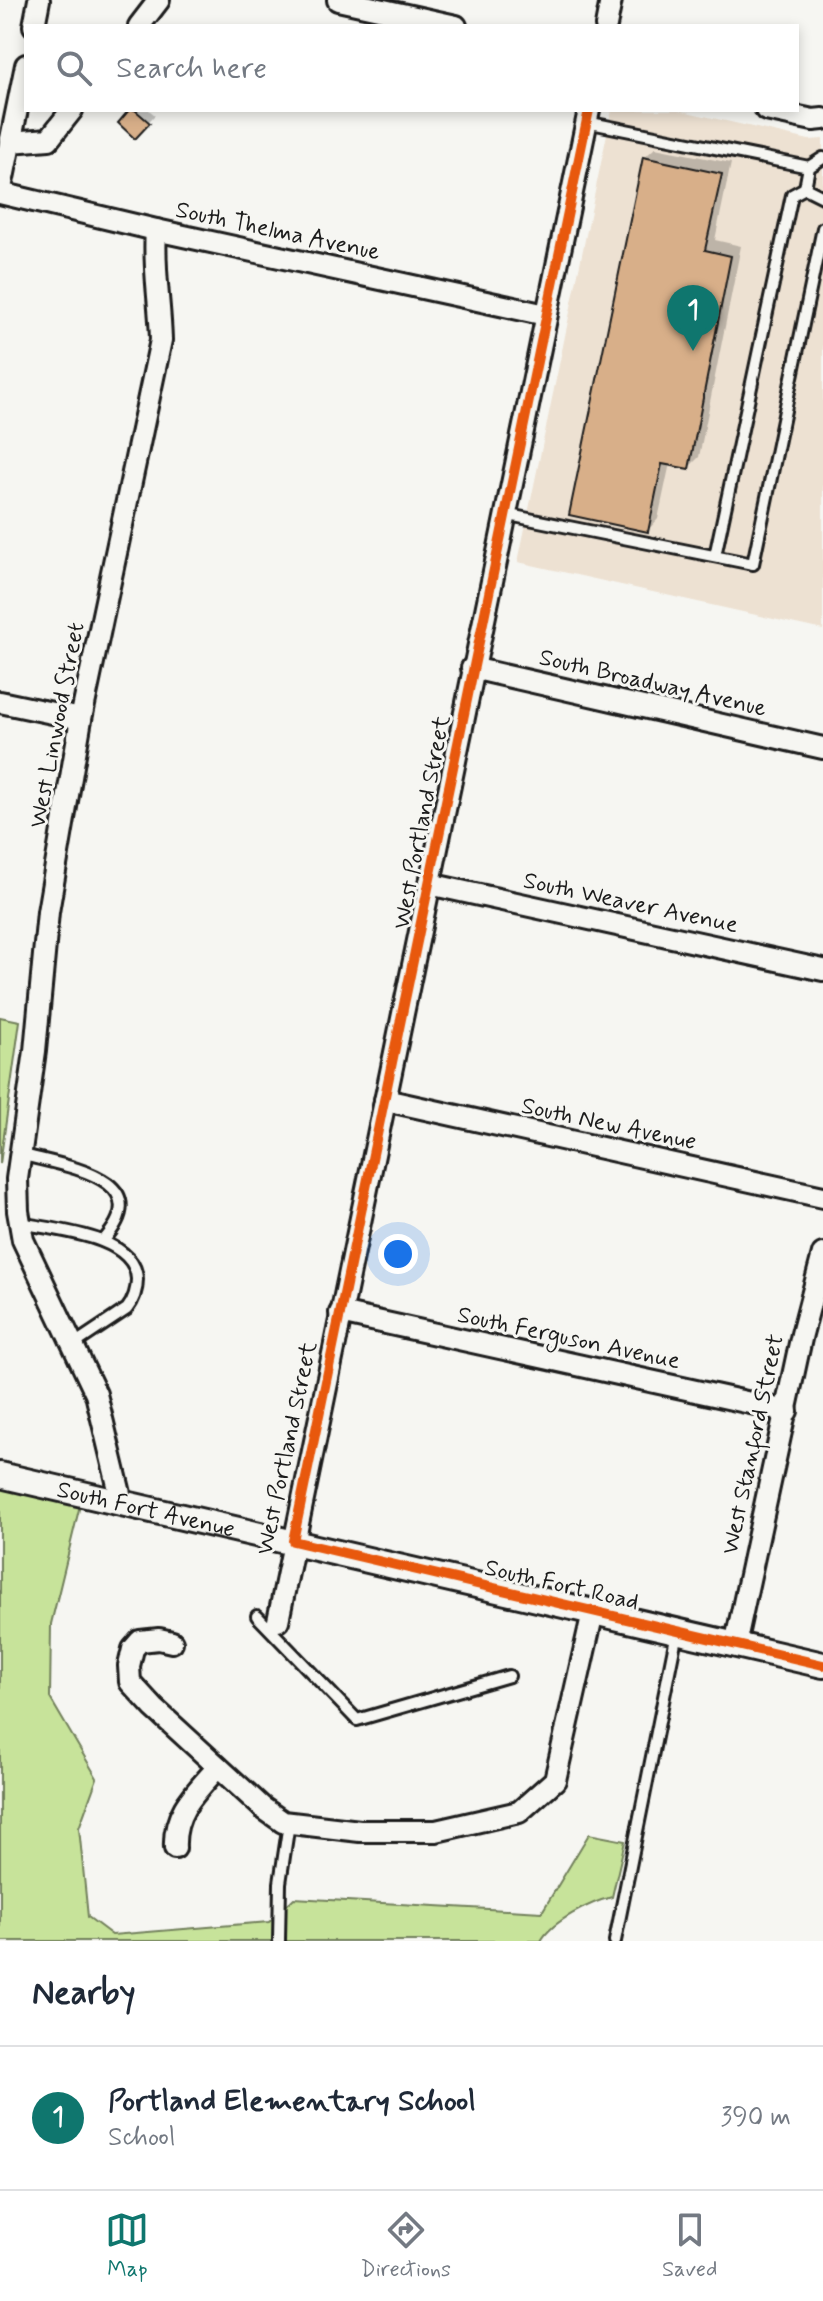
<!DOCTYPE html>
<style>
:root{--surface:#fff;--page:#f6f6f7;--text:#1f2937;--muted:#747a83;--line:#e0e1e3;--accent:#0f766e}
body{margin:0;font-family:Mynerve,sans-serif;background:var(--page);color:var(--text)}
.you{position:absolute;left:398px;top:1254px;width:28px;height:28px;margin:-20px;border:6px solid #fff;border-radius:50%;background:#1a73e8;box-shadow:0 0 0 12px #1a73e833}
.badge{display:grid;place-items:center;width:52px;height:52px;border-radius:50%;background:var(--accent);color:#fff;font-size:26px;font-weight:700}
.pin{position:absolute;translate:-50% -66px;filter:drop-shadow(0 2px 4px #0008)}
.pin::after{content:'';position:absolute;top:42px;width:28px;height:24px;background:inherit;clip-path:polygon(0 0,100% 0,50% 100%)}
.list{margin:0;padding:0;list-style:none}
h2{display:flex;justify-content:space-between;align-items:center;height:104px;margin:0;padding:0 32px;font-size:34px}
h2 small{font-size:26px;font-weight:400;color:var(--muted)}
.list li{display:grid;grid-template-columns:52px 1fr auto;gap:24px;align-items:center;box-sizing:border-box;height:144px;padding:0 32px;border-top:2px solid var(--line)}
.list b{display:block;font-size:30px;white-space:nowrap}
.list p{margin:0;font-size:26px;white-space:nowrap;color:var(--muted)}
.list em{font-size:26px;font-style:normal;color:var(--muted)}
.icon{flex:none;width:44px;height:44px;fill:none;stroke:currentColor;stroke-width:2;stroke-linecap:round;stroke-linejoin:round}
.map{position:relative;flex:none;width:823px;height:1941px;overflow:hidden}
.search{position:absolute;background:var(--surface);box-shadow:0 4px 12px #0003;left:24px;right:24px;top:24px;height:88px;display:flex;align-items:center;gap:20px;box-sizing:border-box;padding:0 28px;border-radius:0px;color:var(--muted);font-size:30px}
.sheet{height:248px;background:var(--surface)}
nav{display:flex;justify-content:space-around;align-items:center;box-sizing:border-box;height:112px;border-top:2px solid var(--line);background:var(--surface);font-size:22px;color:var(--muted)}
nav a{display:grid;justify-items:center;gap:4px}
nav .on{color:var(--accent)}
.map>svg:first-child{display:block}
.built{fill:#ede1d2}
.green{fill:#c7e39a;stroke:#72805b;stroke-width:2}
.shadow{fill:#0003}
.building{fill:#d8af89;stroke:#1c1c1c;stroke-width:2}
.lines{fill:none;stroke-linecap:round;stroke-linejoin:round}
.service-casing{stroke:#1c1c1c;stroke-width:16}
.minor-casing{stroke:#1c1c1c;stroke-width:26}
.tertiary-casing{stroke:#1c1c1c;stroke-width:30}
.service{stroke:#f6f6f2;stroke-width:10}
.minor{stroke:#f6f6f2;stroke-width:20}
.tertiary{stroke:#f6f6f2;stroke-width:24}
.cycleway-casing{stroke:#f6f6f2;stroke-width:15}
.cycleway{stroke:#e8590c;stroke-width:10}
.labels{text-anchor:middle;stroke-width:6;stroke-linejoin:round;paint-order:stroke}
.street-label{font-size:24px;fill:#1c1c1c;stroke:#f6f6f2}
</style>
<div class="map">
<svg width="823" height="1941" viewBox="0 0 823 1941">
<rect width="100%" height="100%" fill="#f6f6f2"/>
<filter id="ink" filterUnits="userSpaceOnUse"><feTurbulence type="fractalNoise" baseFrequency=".0125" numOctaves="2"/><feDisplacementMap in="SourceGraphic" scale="16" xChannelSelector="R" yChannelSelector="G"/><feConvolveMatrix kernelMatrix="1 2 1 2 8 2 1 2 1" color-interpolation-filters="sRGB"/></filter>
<g filter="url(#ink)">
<path class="built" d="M612,110H678L809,140L823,139V630L518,562Z"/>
<g class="green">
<path d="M0,1017L20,1021L0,1164Z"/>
<path d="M0,1485L81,1501L51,1624L50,1698L97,1778L79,1828L88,1917L112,1935L269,1922L294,1898L542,1912L589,1834L625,1841L612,1897C591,1902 552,1921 541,1941H0Z"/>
</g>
<g class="shadow">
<path d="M132,110H149L155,115L135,136Z"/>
<path d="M655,148L731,163L715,240L741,246L699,457L689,467L670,463L658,519L648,530L644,158Z"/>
</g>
<g class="building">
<path d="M129,110H135L150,123L135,139L118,123Z"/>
<path d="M643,157L722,174L705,250L731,256L689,469L662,464L648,532L569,515Z"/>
</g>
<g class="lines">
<defs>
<g id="service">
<path d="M586,122L809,167"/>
<path d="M805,188L809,167L823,158"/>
<path d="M504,514L753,564L823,228"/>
<path d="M715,556L792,195L805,188L823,197"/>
<path d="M20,1154C62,1166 161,1177 103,1241"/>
<path d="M20,1223C54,1230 135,1235 137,1279C137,1291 134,1300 127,1309L73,1345"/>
<path d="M257,1616L357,1720L509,1676"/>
<path d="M279,1941L280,1883L289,1823"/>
<path d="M615,1941L677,1632"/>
</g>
<g id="minor">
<path d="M338,0L456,26"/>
<path d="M34,26L39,0"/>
<path d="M139,26L159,0"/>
<path d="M606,26L611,0"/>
<path d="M766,110L813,120L823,119"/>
<path d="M10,142L49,139L72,110"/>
<path d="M0,193L156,230L546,315"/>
<path d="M0,193L26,65"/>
<path d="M472,668L823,748"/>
<path d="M0,702L81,719"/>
<path d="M429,884L823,970"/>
<path d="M385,1100L823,1197"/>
<path d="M340,1313L787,1411"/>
<path d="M122,1502L96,1394L23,1240L18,1211L17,1179L35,1051L48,912L81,719L161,340C160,301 153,269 156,230"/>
<path d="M278,1621L589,110"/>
<path d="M172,1642L159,1639L140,1641L133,1649L129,1666L130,1682L154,1708L263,1808L283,1822L360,1831H436L519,1812L555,1780L593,1612"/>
<path d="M735,1645L802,1334L823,1254"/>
<path d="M175,1848C173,1812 196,1792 218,1767"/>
</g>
<g id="tertiary">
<path id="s1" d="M0,1475L823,1665"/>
</g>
</defs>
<use href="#service" class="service-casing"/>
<use href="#minor" class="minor-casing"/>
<use href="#tertiary" class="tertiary-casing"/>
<use href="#service" class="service"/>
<use href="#minor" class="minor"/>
<use href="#tertiary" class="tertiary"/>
<defs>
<path id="cycleway" d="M589,110L293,1541L823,1665"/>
</defs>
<use href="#cycleway" class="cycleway-casing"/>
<use href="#cycleway" class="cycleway"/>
</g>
</g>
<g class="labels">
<g class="street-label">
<text transform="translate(278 230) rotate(12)" y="8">South Thelma Avenue</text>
<text transform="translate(653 682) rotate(13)" y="8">South Broadway Avenue</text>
<text transform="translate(56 725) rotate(-79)" y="8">West Linwood Street</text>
<text transform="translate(421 822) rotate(-79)" y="8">West Portland Street</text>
<text transform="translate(631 902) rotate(12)" y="8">South Weaver Avenue</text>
<text transform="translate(609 1123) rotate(12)" y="8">South New Avenue</text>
<text transform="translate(569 1337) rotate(12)" y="8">South Ferguson Avenue</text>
<text transform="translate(752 1444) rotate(-78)" y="8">West Stanford Street</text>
<text transform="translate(286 1448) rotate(-78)" y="8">West Portland Street</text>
<text dy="8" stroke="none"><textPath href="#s1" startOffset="150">South Fort Avenue</textPath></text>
<text transform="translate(562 1584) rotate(13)" y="8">South Fort Road</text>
</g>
</g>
</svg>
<div class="you"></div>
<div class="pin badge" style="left:693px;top:351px">1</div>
<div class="search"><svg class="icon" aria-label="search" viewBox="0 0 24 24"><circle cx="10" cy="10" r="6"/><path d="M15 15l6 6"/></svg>Search here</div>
</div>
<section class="sheet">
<h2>Nearby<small></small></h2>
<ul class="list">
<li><span class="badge">1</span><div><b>Portland Elementary School</b><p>School</p></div><em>390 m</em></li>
</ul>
</section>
<nav>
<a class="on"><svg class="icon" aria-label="map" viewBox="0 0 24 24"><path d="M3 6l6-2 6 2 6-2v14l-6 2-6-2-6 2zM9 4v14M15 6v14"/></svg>Map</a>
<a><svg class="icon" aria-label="directions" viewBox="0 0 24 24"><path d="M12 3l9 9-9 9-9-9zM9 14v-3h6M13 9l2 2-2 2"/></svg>Directions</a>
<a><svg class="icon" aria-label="saved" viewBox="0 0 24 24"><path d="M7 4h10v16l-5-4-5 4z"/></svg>Saved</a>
</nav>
